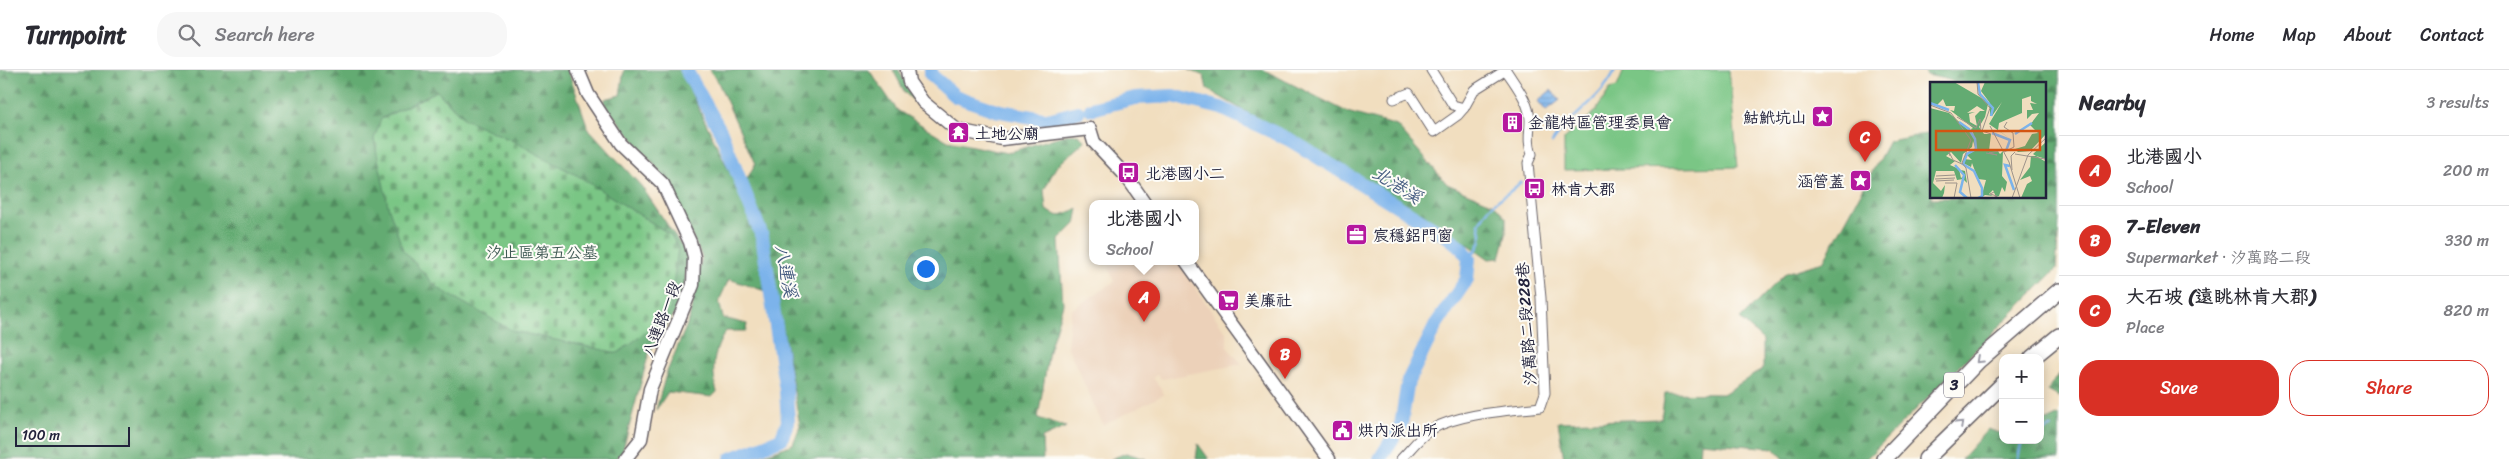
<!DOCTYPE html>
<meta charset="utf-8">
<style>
:root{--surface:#fff;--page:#f7f7f7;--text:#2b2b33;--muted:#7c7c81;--line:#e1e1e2;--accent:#d93025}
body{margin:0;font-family:Sriracha,"LXGW WenKai TC",sans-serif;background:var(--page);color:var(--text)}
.controls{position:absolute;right:15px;bottom:15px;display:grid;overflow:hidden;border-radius:10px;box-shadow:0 2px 12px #0003}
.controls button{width:45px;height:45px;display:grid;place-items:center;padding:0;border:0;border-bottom:1px solid var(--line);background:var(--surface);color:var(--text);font:25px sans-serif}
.scale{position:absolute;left:15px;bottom:12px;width:115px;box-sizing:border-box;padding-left:5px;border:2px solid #22223b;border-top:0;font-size:14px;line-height:18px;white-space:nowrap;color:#22223b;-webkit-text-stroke:4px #fdfcf7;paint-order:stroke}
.you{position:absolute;left:925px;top:198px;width:18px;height:18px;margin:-12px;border:4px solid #fff;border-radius:50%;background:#1a73e8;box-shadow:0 0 0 8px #1a73e833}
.badge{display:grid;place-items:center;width:32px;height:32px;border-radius:50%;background:var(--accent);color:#fff;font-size:16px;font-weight:700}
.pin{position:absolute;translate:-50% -41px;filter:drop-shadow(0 1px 2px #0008)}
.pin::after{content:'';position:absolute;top:26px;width:18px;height:15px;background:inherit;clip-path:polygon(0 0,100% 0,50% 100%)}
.popup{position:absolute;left:1089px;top:130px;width:110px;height:65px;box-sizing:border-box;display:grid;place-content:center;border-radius:10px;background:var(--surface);filter:drop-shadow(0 1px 4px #0005);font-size:16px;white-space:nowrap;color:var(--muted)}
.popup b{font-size:19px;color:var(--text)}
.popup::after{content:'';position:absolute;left:50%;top:100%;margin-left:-10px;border:10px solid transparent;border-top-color:var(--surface)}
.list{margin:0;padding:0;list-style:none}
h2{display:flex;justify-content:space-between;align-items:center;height:65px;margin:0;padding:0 20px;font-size:21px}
h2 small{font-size:16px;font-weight:400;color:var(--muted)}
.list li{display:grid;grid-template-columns:32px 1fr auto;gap:15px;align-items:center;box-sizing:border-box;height:70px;padding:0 20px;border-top:1px solid var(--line)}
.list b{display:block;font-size:19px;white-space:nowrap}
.list p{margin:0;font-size:16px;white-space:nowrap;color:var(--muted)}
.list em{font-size:16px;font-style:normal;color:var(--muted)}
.actions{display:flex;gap:10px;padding:15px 20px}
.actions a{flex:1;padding:11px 0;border:1px solid var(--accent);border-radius:20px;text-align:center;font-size:18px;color:var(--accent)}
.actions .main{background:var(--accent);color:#fff}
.icon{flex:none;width:28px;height:28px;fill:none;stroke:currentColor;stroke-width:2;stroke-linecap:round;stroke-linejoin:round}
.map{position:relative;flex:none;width:2059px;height:389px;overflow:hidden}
header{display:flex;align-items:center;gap:30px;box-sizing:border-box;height:70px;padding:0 25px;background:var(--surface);border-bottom:1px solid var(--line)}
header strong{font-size:24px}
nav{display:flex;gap:28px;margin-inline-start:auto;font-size:18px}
.search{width:350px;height:45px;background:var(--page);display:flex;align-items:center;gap:12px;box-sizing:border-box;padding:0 18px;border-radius:20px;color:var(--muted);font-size:19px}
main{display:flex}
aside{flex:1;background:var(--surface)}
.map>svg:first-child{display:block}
.built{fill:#ecd1b9}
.green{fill:#7ac685;stroke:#4e7460}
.forest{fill:url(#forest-firs);stroke:#426656;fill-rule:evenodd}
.cemetery{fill:url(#cemetery-stones);stroke:#4e7460}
.water{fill:url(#water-rules);stroke:#4e6a93}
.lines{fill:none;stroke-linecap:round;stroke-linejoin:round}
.stream{stroke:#7bb3eb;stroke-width:2.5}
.river{stroke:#7bb3eb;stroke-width:14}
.street-casing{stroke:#6a6469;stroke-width:11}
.secondary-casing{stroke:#6a6469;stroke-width:15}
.highway-casing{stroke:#6a6469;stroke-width:18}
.street{stroke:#fff;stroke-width:9}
.secondary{stroke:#fff;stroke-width:12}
.highway{stroke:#fff;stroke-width:15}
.oneway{stroke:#9c9ca7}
.labels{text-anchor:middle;stroke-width:4;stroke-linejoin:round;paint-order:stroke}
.shield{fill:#fdfcf7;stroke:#646373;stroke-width:1}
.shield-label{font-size:15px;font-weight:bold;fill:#22223b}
.poi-label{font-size:16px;fill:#22223b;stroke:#fdfcf7;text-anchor:start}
.park-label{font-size:16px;fill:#415b55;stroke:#fdfcf7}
.street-label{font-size:16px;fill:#22223b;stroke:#fdfcf7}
.water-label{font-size:18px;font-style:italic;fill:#465c81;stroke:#fdfcf7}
.inset-river{fill:none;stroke:#7bb3eb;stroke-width:2.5}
.inset-road{fill:none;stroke:#9e938a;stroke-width:1}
.view{fill:#d45411;fill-opacity:0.15;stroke:#d45411;stroke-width:2.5}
.inset-edge{fill:none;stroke:#22223b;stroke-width:2.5}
</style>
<header>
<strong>Turnpoint</strong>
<div class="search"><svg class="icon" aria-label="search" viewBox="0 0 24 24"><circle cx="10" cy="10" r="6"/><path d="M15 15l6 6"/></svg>Search here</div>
<nav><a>Home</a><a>Map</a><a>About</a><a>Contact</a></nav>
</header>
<main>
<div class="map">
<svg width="2059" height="389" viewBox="0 0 2059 389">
<defs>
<pattern id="forest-firs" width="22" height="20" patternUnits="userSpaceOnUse" patternTransform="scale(1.25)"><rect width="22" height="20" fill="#63ab72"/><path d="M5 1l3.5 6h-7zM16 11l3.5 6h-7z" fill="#518b5f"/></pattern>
<pattern id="cemetery-stones" width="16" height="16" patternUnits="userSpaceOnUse" patternTransform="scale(1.25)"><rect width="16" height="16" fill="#7ac685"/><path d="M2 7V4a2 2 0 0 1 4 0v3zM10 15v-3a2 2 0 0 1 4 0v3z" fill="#64a06e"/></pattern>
<pattern id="water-rules" width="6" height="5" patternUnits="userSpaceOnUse" patternTransform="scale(1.25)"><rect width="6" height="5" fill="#7bb3eb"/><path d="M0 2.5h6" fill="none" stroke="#6491c0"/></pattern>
</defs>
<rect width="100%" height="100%" fill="#fdfcf7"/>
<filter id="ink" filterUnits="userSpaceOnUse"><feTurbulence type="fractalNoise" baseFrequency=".02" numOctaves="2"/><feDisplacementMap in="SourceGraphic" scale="10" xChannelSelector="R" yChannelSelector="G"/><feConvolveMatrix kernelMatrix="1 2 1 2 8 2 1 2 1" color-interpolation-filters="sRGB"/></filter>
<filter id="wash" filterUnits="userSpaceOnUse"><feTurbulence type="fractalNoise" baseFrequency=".0096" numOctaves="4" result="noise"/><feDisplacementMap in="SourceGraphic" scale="20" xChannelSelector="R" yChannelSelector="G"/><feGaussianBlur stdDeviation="1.12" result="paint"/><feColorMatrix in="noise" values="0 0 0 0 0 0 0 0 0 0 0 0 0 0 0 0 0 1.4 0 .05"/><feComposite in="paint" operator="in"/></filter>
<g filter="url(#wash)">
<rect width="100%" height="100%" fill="#f1debf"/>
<path class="built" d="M1118,191H1177L1227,264V277L1242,294L1162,309L1157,304L1153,308L1160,317L1163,325L1103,355L1067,276L1071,240L1114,212L1109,197Z"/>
<path class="green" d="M1624,0H1729L1738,97L1564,100V69L1595,42L1610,19L1617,17Z"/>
<g class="forest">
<path d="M0,0H568L588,58L642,117L687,184L685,214L675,243L649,283L622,383L615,389H0ZM437,21L464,49L625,136L671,165L381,49Z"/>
<path d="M624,0H680L735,113L747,109L755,94L717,10L709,0H869L897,40L948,71L1007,83L1064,65L1079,64L1085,71L1056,97L1044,120L1046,140L1058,146L1078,139L1075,154L1059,170L1063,234L1049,281L1038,348L1066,357L1042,368L1043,389H753L793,374L800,356L777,225L729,209L719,231L723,248L747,254L746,261H726C713,281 711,299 717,322L712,327L668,322L656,340L666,304L689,250L702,187L664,107L605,35V29L620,25Z"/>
<path d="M893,0H899L913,30L905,23Z"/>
<path d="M1189,0H1264L1347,42L1397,56L1447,114L1494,134L1506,148V165L1500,188L1489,189L1458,167L1207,19L1204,6Z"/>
<path d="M1924,0H2059V151L2056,200L1866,389H1784L1774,378L1700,372L1699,389H1564L1558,352L1661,349L1665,323L1723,324L1763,299V270L1740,249L1786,203L1823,192L1889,71L1931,63L1932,128H2045V14H1967L1927,5Z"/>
<path d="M2059,304V327L2048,321Z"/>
<path d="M2059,345V389H1961L1988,359L2003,364V370H2040V354Z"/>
<path d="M1198,374L1209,389H1196Z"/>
<path d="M1126,383L1147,389H1111Z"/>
</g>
<path class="cemetery" d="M437,21L464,49L511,70L580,107L671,165L678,178L670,239L662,250L618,283L513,261L436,217L403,180L388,136L374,69L381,49Z"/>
<path class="water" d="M1551,20L1560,30L1546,41L1538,31Z"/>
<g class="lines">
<g class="stream">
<path d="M1552,73C1569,46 1602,29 1615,0"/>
<path d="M1469,189C1480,176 1484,171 1479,154C1491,129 1503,130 1521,112"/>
<path d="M2040,362L2051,358"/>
<path d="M2018,389L2021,374L2025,370"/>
</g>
<g class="river">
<path d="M686,0L721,62L762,166L786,321L788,352L781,369L731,389"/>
<path d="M931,0V5L955,26L995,40L1048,50L1078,42"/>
<path d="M1091,39L1135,28L1173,26L1221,38L1290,70L1448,167L1462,178L1469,189L1467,209L1437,253L1408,311L1401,355L1380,389"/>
</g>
</g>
</g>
<g filter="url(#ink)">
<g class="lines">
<defs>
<g id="street">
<path d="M1394,29L1409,23L1434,62L1458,45L1464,38"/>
<path d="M1401,389C1411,379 1420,366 1432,359C1460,343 1508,341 1540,337L1545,323L1541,228L1528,93L1532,84C1527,72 1530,62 1530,50C1529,31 1516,16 1506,0L1474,20L1464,38L1453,35L1431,0"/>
</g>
<g id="secondary">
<path d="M578,0L588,24L621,74L663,114L690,172L694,187L693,215L650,319L641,369L625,389"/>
<path d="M907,0L909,12L923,32L957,60L1002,69L1090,59L1094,72L1126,106L1145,133"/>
<path d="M1186,191L1329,389"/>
</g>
<g id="highway">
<path d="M2032,288L2059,266"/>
<path d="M1884,389L1978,291L2059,221"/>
<path d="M1926,389L2003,314"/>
</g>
</defs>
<use href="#street" class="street-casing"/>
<use href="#secondary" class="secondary-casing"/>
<use href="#highway" class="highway-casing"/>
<use href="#street" class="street"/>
<use href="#secondary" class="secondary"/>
<use href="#highway" class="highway"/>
</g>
<defs><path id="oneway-chevron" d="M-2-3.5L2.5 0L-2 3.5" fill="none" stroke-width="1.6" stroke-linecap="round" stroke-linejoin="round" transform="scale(1.25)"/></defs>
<g class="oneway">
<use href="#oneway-chevron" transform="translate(1979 290) rotate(137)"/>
<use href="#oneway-chevron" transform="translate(1960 354) rotate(-44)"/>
</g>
</g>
<defs>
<symbol id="sight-square" viewBox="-11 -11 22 22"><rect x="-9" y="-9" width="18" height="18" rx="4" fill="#b5179e" stroke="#fdfcf7"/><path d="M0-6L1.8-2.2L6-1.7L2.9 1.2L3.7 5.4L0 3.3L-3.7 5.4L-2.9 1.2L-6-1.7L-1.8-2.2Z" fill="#fff"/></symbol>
<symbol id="building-square" viewBox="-11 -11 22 22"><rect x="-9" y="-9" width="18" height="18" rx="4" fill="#b5179e" stroke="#fdfcf7"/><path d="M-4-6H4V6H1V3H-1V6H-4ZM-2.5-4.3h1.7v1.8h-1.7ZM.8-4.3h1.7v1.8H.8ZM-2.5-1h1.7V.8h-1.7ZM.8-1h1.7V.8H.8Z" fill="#fff"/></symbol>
<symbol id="temple-square" viewBox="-11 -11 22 22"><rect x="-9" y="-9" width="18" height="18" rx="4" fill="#b5179e" stroke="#fdfcf7"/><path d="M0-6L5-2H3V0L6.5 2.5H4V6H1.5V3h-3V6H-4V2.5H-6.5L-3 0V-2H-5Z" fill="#fff"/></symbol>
<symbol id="bus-square" viewBox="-11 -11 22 22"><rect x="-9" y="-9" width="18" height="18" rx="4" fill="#b5179e" stroke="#fdfcf7"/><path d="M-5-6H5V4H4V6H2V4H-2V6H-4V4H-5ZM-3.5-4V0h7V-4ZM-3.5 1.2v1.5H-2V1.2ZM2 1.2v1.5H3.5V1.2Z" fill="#fff"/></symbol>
<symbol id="office-square" viewBox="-11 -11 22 22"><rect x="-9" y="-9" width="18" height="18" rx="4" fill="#b5179e" stroke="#fdfcf7"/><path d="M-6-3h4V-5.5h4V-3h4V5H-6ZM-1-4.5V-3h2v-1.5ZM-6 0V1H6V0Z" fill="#fff"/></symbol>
<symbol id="supermarket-square" viewBox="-11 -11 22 22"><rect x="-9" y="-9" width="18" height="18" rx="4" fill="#b5179e" stroke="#fdfcf7"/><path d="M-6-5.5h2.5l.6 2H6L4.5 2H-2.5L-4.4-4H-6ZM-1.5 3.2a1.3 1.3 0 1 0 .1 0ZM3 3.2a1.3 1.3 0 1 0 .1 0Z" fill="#fff"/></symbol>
<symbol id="civic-square" viewBox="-11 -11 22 22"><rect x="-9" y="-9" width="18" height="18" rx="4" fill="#b5179e" stroke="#fdfcf7"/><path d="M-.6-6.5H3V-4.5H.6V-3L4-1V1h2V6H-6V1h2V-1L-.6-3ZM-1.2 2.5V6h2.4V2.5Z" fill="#fff"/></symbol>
</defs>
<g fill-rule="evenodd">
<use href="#sight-square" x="1810" y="34" width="25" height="25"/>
<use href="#building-square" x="1500" y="40" width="25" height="25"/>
<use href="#temple-square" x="946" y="50" width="25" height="25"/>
<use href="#bus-square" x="1116" y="90" width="25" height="25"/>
<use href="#sight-square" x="1848" y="98" width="25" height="25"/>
<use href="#bus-square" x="1522" y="106" width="25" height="25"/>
<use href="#office-square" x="1344" y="152" width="25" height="25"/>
<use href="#supermarket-square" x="1216" y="218" width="25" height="25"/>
<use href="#civic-square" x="1330" y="348" width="25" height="25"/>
</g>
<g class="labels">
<rect class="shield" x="1944" y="302.5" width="20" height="25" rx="4"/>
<g class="shield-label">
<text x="1954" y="320">3</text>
</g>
<g class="poi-label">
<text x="1807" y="53" text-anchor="end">鮕鮘坑山</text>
<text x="1528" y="58">金龍特區管理委員會</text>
<text x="975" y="69">土地公廟</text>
<text x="1145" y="109">北港國小二</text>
<text x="1845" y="117" text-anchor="end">涵管蓋</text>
<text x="1551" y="125">林肯大郡</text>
<text x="1373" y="171">宸穩鋁門窗</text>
<text x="1244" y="236">美廉社</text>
<text x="1358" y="366">烘內派出所</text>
</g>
<g class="park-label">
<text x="542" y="188">汐止區第五公墓</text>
</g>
<g class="street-label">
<text transform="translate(661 249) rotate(-69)" y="6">八連路一段</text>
<text transform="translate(1526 254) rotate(-94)" y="6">汐萬路二段228巷</text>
</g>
<g class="water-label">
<text transform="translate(1397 115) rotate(32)" y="6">北港溪</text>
<text transform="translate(786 201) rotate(79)" y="6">八連溪</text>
</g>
</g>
<g transform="translate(1930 12)">
<rect width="116" height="116" fill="#f1debf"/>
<path d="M0,0H24L60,21L51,9L55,0H117L116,52L100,69L88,70L85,67L95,64L102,52L108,51L100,43L109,31L102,32L97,37V28H103L100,21L107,22L101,19V14L92,17V31L69,41L68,48L82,58L59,42L72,20L62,34H60V26L58,22L55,35L49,45L54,52H61L59,69L67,68L70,72L73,69L72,94L77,100L75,110L72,105L69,114L66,115L63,108L59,112L63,114L55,113L51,116L56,98L48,97L42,81L41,85L33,81L34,77L42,78L37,73L46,68L43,59L42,65L33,72L31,81L21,70L16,74L25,79L20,83L29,87L31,96L34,94L31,88L35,89L37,101L33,97L27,98L24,89H6L3,101L11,109L15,103L14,111L12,116H0V26L19,31L44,53L41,47L43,46L20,28L24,29L25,24H16L13,17L6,24L0,21ZM47,24L55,29H50L45,34L47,44L40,40L39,32L45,30L37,31ZM116,60V77L106,74L116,80V116H91L97,102L102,99L100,94L90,98L100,85L101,74H106L103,72Z" fill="#63ab72" fill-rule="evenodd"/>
<path class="inset-river" d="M48,1L50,12L63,26L61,34M0,21L19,28M29,40L39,47L45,57L46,67L37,72L33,82L44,89L52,106V114L48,116M62,51L80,58L76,69M85,52L102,41M25,83L34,93L30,110L37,116M80,84L75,83L84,108"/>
<path class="inset-road" d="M47,0L48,12L60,26L52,49L61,52M0,23L21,31L41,58L32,81L36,86L41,116M27,35L46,46L50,37L51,49M60,44L79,80L90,116M74,70L84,65L83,51L74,45L77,40M56,71L67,73L59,71L73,68M85,72L115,77M20,74L19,70L23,78L32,82M82,88L81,74L85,70M6,94L25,93M5,97L25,96M6,99L24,98M15,101H27L24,116M63,116L67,114L60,112L64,110M82,116L98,73L117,55"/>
<path class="view" d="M6,49H110V68H6Z"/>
<rect width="116" height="116" class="inset-edge"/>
</g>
</svg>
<div class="controls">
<button>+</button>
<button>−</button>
</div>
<div class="scale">100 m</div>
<div class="you"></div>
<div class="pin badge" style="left:1144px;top:252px">A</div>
<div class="popup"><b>北港國小</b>School</div>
<div class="pin badge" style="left:1285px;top:309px">B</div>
<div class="pin badge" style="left:1865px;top:92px">C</div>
</div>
<aside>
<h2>Nearby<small>3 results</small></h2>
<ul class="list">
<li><span class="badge">A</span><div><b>北港國小</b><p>School</p></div><em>200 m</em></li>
<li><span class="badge">B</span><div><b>7-Eleven</b><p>Supermarket · 汐萬路二段</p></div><em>330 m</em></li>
<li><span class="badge">C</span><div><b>大石坡 (遠眺林肯大郡)</b><p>Place</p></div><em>820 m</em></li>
</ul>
<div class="actions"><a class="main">Save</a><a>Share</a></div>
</aside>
</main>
